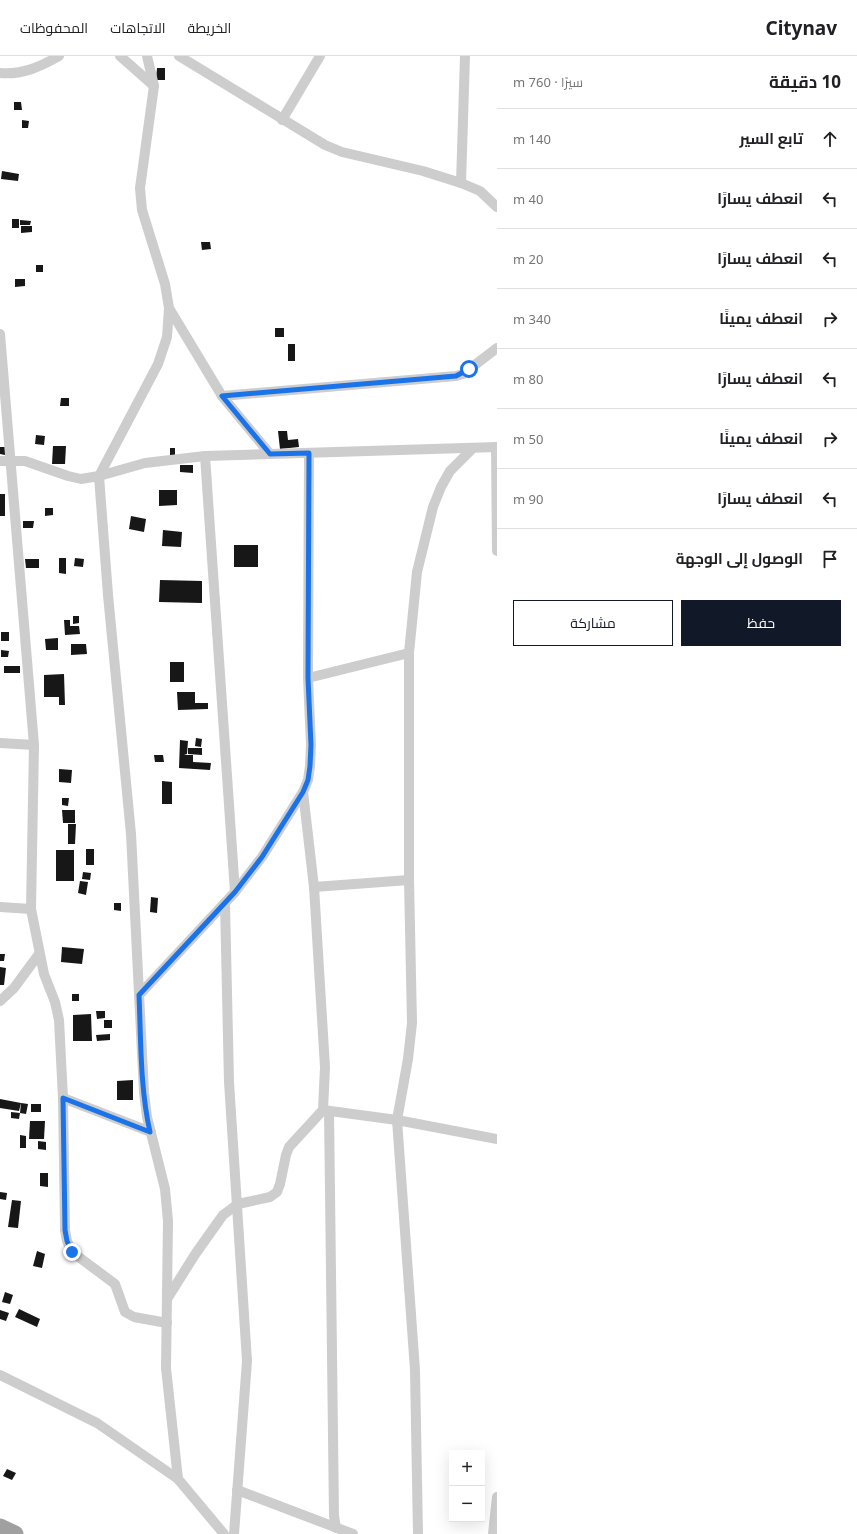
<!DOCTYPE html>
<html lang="ar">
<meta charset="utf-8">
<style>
:root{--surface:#fff;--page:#f6f6f6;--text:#202124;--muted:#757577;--line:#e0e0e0;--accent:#111827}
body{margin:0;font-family:"Noto Sans",Cairo,sans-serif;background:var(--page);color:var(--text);direction:rtl}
.controls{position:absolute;right:12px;bottom:12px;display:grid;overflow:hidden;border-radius:0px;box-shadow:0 4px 16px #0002}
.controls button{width:36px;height:36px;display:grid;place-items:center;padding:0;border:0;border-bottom:1px solid var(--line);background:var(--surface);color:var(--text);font:20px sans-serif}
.stop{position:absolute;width:12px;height:12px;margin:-9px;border:3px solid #1a73e8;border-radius:50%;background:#fff}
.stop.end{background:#1a73e8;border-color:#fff;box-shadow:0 1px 4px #0008}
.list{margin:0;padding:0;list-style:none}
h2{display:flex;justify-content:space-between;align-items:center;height:52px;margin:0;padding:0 16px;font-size:17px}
h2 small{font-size:13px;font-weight:400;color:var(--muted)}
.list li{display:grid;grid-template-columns:26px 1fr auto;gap:12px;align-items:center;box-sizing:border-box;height:60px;padding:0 16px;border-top:1px solid var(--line)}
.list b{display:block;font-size:15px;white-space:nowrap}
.list em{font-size:13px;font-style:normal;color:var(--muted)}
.actions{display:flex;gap:8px;padding:12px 16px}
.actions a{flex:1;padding:9px 0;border:1px solid var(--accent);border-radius:0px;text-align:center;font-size:14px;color:var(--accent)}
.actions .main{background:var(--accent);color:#fff}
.icon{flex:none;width:22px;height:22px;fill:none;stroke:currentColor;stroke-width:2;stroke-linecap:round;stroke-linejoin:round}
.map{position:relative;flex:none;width:497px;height:1478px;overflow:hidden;direction:ltr}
header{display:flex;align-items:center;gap:24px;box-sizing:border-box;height:56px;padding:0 20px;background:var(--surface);border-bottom:1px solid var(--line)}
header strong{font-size:19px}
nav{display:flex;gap:22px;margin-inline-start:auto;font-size:14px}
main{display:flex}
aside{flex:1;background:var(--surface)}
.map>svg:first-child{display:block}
.building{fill:#171717}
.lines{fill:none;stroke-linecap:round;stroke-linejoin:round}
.minor{stroke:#cdcdcd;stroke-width:10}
.trunk{stroke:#a0a0a0;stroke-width:17}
.route{stroke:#1a73e8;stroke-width:5}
</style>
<header>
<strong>Citynav</strong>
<nav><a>الخريطة</a><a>الاتجاهات</a><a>المحفوظات</a></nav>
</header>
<main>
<aside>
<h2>10 دقيقة<small>سيرًا · 760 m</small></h2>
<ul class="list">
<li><svg class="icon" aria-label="ahead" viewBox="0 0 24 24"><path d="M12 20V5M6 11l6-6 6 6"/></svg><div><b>تابع السير</b></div><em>140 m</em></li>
<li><svg class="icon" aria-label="left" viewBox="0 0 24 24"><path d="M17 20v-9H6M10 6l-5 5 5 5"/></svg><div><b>انعطف يسارًا</b></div><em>40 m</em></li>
<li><svg class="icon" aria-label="left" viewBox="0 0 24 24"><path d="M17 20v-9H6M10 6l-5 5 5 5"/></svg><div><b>انعطف يسارًا</b></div><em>20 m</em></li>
<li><svg class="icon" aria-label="right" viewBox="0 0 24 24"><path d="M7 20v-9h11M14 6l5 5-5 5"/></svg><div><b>انعطف يمينًا</b></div><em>340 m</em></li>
<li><svg class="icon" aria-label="left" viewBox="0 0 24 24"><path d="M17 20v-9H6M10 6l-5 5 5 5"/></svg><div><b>انعطف يسارًا</b></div><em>80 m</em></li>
<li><svg class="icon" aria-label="right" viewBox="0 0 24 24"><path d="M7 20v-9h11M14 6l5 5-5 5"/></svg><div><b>انعطف يمينًا</b></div><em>50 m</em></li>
<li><svg class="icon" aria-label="left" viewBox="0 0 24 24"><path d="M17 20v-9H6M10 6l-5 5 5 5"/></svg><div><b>انعطف يسارًا</b></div><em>90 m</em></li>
<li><svg class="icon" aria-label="arrive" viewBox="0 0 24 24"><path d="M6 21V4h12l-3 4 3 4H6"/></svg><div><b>الوصول إلى الوجهة</b></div></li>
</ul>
<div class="actions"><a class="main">حفظ</a><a>مشاركة</a></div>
</aside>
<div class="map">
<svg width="497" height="1478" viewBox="0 0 497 1478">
<rect width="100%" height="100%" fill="#fff"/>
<g class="building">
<path d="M157,12H165V24H156Z"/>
<path d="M14,46H21L22,54H14Z"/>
<path d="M22,64L29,65L28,72H22Z"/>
<path d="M2,115L19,118L18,125L1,123Z"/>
<rect x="12" y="163" width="7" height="9"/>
<path d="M20,164L31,165L30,169H20Z"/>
<path d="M21,170H32V176L21,177Z"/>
<path d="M201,186H210L211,193L202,194Z"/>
<rect x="36" y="209" width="7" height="7"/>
<path d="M15,223H25V230L15,231Z"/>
<rect x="275" y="272" width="9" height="9"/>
<rect x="288" y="288" width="7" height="17"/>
<path d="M61,342H69V350H60Z"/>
<path d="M278,375H287L288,384L298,383L299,391L280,393Z"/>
<path d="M36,379L45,380L44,389L35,388Z"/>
<path d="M53,390H66L65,408H52Z"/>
<path d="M0,391H6L5,399L0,398Z"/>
<rect x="170" y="392" width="5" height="10"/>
<path d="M180,409H193V417L180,416Z"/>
<path d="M159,434H177V449L159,450Z"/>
<rect x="0" y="438" width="5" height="22"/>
<path d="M45,452H53V459L45,460Z"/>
<path d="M131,460L146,463L144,476L129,473Z"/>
<path d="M23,465H34L33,472H23Z"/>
<path d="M163,474L182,476L181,491L162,490Z"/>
<rect x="234" y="489" width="24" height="22"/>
<path d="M59,502H66V518L59,517Z"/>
<path d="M75,502L84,503L83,511L74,510Z"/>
<path d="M25,503H39V512H26Z"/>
<path d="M160,524L202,525V547L159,546Z"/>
<path d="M73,560H79V567L73,568Z"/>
<path d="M64,564H70V570H79L80,578L65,579Z"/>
<rect x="1" y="576" width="8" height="9"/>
<path d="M58,582V594H46L45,583Z"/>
<path d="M71,588H86L87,598L71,599Z"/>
<path d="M1,594L9,595L8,601H1Z"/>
<rect x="170" y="606" width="14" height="20"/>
<rect x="4" y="610" width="16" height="7"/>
<path d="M64,618L65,649H59V641H44V619Z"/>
<path d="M177,636H195V647H208V653L178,654Z"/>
<path d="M196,682L202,683L201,691L195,690Z"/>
<path d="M180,684L188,685L187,698L184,699H193V706L211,707L210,714L179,712Z"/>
<path d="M188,692H202V699L188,698Z"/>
<path d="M154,699H163L164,706H155Z"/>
<path d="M59,713L72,714L71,727L59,726Z"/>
<path d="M162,725L172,726V748H162Z"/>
<path d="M62,742H69L68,750L62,749Z"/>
<path d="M62,754H75V767H63Z"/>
<path d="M68,768H76L75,788H68Z"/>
<rect x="86" y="793" width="8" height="16"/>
<rect x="56" y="794" width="18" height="31"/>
<path d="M83,816L91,817L90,824L82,823Z"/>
<path d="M80,825L88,826L86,839L78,837Z"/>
<path d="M151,841L158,842L157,857L150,856Z"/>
<path d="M114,847H121V855L114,854Z"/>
<path d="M62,891L84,893L82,908L61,906Z"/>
<path d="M0,898H5L4,905H0Z"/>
<path d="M0,911L6,912L4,929H0Z"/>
<rect x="72" y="938" width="7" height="7"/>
<path d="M96,955H105V962L97,963Z"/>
<path d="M91,958L92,985H73V959Z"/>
<rect x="104" y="964" width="8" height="8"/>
<path d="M110,978V984L97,985L96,979Z"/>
<path d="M133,1024V1044H117V1025Z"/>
<path d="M0,1043L21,1047L19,1055L0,1052Z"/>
<path d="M21,1047L28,1048L26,1058L20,1057Z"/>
<rect x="31" y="1048" width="10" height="8"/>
<path d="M11,1056L20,1057L19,1063L11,1062Z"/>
<path d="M30,1065H45L44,1083H29Z"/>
<path d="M20,1079L26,1080V1092H20Z"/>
<path d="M38,1085L46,1086V1094L38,1093Z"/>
<path d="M40,1117H48V1131L40,1130Z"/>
<path d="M0,1136L7,1137L6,1144L0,1143Z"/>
<path d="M12,1144L21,1145L18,1172L8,1171Z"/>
<path d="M37,1195L45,1198L42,1212L33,1210Z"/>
<path d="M5,1236L13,1239L10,1248L2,1246Z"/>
<path d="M19,1253L40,1263L37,1271L15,1261Z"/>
<path d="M0,1254L9,1257L6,1265L0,1263Z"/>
<path d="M7,1413L16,1417L12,1424L3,1420Z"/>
</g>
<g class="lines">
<g class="minor">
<path d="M120,0L154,30"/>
<path d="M147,0L154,30L140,132L142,154L165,228L169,252L167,281L158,308L99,420L108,539L131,778L144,1037L147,1061L165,1133L168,1165L166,1312L178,1423"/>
<path d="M179,0L325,89L342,96L423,115L461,127L480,135L497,151"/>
<path d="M0,17C22,19 40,11 59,0"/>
<path d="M282,64L320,0"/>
<path d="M461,127L465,0"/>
<path d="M169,252L222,340L270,398"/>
<path d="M0,278L34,689L31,853L44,918L55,946L59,964L63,1042L65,1174L67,1185L72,1196L115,1228L125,1256L134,1261L167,1267"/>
<path d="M222,340L456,320L463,318L497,292"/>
<path d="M496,391L497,495"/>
<path d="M205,400L235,836"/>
<path d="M0,405H25L68,420L81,423L99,420L145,407L205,400L497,391"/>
<path d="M308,622L409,597"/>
<path d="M0,687L34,689"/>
<path d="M314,831L409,824"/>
<path d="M225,847L229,1026L247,1305L234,1478"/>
<path d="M0,851L31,853"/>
<path d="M139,939L235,836L262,801L303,736L308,724L310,710L311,689L308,622L309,397"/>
<path d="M0,945L14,932L39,898"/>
<path d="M63,1042L151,1076"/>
<path d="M323,1054L397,1064L497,1083"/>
<path d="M329,1055L334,1460L336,1472"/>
<path d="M167,1243L196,1197L223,1159L238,1148L270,1141L277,1136L280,1128L286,1099L289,1091L323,1054L325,1011L314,831L303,736"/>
<path d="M0,1319L97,1367L178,1423L224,1478"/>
<path d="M237,1434L353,1478"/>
<path d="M418,1478L415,1314L397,1064L408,1003L412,967L409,824V597L417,516L433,451L441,431L450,415L473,392"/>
<path d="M493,1478L497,1441"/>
</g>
<path class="trunk" d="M0,1471L15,1478"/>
</g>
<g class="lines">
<path class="route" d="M72,1196L67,1185L65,1174L63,1042L150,1076C140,1032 141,984 139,939L235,836L262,801L303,736L308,724L310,710L311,689L308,622L309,397L270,398L222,340L456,320L469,313"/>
</g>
</svg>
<div class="controls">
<button>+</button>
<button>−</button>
</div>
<div class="stop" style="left:469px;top:313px"></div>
<div class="stop end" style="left:72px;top:1196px"></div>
</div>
</main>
